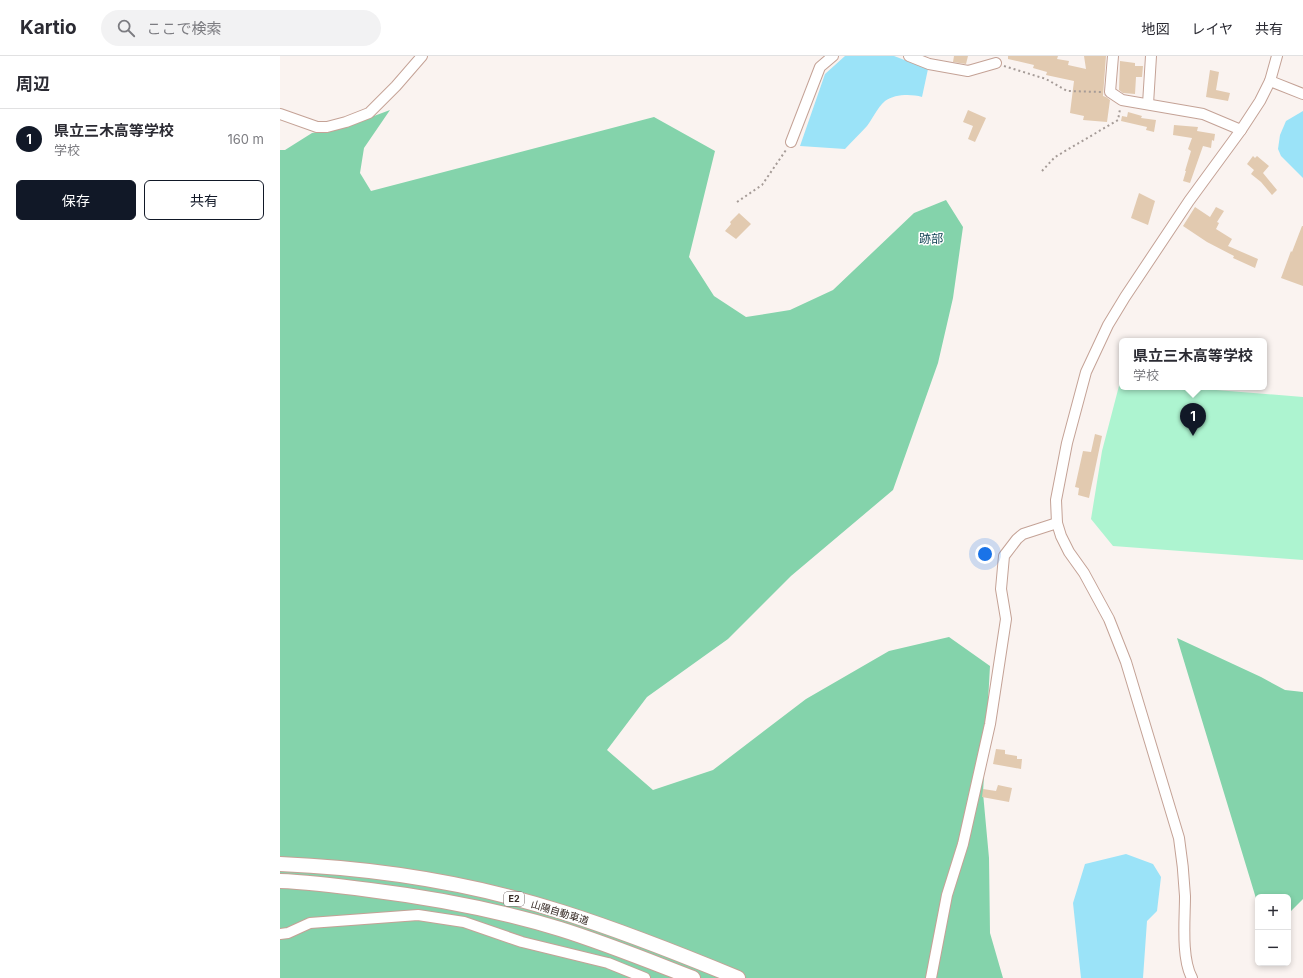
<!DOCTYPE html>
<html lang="ja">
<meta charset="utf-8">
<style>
:root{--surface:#fff;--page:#f2f2f3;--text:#2b2b33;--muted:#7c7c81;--line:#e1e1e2;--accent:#111827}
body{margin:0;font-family:Inter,"Noto Sans JP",sans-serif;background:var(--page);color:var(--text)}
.controls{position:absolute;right:12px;bottom:12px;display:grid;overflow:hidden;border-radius:6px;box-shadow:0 2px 6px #0003}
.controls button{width:36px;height:36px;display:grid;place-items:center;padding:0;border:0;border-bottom:1px solid var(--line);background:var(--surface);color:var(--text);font:20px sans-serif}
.you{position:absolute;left:705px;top:498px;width:14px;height:14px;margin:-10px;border:3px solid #fff;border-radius:50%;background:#1a73e8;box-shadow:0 0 0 6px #1a73e833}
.badge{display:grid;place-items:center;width:26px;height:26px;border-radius:50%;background:var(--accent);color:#fff;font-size:13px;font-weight:700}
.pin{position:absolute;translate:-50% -33px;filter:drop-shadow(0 1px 2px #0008)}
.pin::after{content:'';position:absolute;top:21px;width:14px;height:12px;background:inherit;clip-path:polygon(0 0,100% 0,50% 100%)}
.popup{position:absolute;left:839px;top:282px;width:148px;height:52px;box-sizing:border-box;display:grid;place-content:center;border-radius:6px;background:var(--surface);filter:drop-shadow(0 1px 3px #0005);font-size:13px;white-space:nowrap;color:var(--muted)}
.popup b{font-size:15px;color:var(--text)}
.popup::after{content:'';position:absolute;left:50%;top:100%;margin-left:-8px;border:8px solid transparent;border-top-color:var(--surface)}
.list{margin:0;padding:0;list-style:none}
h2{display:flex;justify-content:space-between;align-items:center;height:52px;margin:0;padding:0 16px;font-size:17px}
h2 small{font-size:13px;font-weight:400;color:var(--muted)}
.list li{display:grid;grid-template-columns:26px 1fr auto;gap:12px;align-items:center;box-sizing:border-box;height:60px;padding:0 16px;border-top:1px solid var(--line)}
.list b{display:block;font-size:15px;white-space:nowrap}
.list p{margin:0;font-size:13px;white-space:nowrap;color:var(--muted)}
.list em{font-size:13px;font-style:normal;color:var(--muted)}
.actions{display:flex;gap:8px;padding:12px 16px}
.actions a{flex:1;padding:9px 0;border:1px solid var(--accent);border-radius:6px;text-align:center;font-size:14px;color:var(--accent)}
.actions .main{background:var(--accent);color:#fff}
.icon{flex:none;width:22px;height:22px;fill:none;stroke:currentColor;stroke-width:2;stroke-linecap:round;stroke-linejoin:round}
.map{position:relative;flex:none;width:1023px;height:922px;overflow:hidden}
header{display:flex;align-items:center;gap:24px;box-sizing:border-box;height:56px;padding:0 20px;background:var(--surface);border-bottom:1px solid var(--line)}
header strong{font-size:19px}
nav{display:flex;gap:22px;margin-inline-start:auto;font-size:14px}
.search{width:280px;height:36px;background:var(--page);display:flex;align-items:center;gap:10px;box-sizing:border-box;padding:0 14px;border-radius:22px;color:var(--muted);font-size:15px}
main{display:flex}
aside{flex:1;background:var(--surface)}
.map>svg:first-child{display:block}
.green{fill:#adf4d0}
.forest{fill:#84d3ab}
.water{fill:#9be3f8}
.building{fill:#e2cab0}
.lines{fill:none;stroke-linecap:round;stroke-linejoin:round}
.minor-casing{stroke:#c4a296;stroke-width:12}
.highway-casing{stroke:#c4a296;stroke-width:16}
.path{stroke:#a59b97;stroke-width:2;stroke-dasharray:2 3;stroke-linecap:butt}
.minor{stroke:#fff;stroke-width:10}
.highway{stroke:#fff;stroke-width:14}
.labels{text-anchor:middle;stroke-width:3;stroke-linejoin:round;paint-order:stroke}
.shield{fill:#fff;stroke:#726865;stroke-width:1}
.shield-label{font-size:9px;font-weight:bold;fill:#352823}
.street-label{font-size:10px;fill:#352823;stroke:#fff}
.quarter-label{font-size:12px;fill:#073a4d;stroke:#fff}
</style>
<header>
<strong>Kartio</strong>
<div class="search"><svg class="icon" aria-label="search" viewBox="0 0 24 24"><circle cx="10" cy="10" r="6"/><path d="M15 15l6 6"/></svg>ここで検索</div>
<nav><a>地図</a><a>レイヤ</a><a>共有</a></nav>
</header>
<main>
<aside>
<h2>周辺<small></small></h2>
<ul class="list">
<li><span class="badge">1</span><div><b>県立三木高等学校</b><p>学校</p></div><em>160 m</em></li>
</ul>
<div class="actions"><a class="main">保存</a><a>共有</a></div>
</aside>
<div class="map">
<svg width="1023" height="922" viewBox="0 0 1023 922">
<rect width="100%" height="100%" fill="#faf3f0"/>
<path class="green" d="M840,326H842V331H899L1023,341V504L833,490L811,463L822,395Z"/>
<g class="forest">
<path d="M110,54L84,92L80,117L91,135L374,61L435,95L409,201L434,240L466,261L510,254L553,234L634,157L666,144L683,171L673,242L658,307L613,434L511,520L448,583L367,641L327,694L373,734L433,714L526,643L609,595L669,581L710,610L703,737L709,802L710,877L723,922H0V94H5L32,77L62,72Z"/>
<path d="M897,582L981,621L1005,634L1023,636V843L1008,858V841H978V849Z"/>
</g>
<g class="water">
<path d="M565,0H614L648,13L642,41C631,38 615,38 605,45C597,52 593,62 587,70C580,78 572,85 565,93L520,90L545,18Z"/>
<path d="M1023,55V122L1001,100L998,93L1000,79L1006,65Z"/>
<path d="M846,798L873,808L881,821L877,855L867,865L863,922H801L793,847L805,808Z"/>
</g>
<g class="building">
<path d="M674,0H688L686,8L673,6Z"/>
<path d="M728,0H778L777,3L789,5L788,9L806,13L804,0H826L823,40L826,41L830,44L827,66L803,64L804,60L790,57L794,25L766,19L767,16L753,12L754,9L728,3Z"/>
<path d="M840,5L855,7V10H863L862,21H856L855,38L843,37L839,34Z"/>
<path d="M930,14L939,16L936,34L950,37L948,45L926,41Z"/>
<path d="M688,54L706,62L695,86L688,83L693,70L683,66Z"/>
<path d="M848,56L862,60L861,62L876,64L874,76L866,74L867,71L841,65L842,60L847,61Z"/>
<path d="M894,69L918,71L917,75L935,78L934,85L932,84L931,92L923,90L910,127L903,125L906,115H905L911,95L908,93L912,82L893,79Z"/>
<path d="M973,100L975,102L977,100L989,110L983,117L997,134L992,139L981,126L971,118L974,114L967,108Z"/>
<path d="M859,137L875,145L868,169L851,162Z"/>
<path d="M915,151L930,161L936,151L944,155L937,166L939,167L936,173L952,183L948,190L978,203L975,212L953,202L954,200L927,186L903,170Z"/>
<path d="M459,157L471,168L456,183L445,175L451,168L450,166Z"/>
<path d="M1022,170H1023V230L1001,222L1011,195L1012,196Z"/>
<path d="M815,378L822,380L809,442L798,439L799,432L795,431L803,395L811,396Z"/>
<path d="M716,693L725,694V698L737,700V703H742L741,713L713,708Z"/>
<path d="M718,729L732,732L729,746L702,741L703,733L716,735Z"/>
</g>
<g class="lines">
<defs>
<g id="minor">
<path d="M629,0L649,8L688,15L716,7"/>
<path d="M833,0L830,36L842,44L923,58L961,74"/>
<path d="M990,25L1023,38"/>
<path d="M868,48L871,0"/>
<path d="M0,58L37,71H47L66,66L89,57L116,30L142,0"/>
<path d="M511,86L540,11L553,0"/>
<path d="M0,878L8,877L30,867L138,859L184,866L242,886L328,907L365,922"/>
<path d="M651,922L667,839L683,788L710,668L726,563L721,533L724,500L737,483L743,478L777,467"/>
<path d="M912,922C901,902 905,863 905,840C904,820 902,801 899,782L846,606L829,563L804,517L789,496L781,480L777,467L776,444L787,387L806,316L828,269L845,241L909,145L961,74L980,45L990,25L997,0"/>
</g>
<g id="highway">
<path d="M0,808C94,812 192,827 282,856C342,875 400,898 458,922"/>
<path d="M0,825C30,826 60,830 90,834C154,842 218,854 280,873C325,887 369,905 413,922"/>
</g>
</defs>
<use href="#minor" class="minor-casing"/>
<use href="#highway" class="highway-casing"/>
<g class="path">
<path d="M724,10L766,23L787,35L821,36"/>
<path d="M762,115L775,101L838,64L840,53"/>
<path d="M457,146L482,129L506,94"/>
</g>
<use href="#minor" class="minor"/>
<use href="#highway" class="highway"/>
</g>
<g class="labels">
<rect class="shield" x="224" y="836" width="20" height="14" rx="3"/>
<g class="shield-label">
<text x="234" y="846">E2</text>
</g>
<g class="street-label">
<text transform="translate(280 856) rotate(17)" y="4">山陽自動車道</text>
</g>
<g class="quarter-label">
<text x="651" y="187">跡部</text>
</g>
</g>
</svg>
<div class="controls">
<button>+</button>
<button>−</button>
</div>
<div class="you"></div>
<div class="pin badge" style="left:913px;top:380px">1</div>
<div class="popup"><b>県立三木高等学校</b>学校</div>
</div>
</main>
